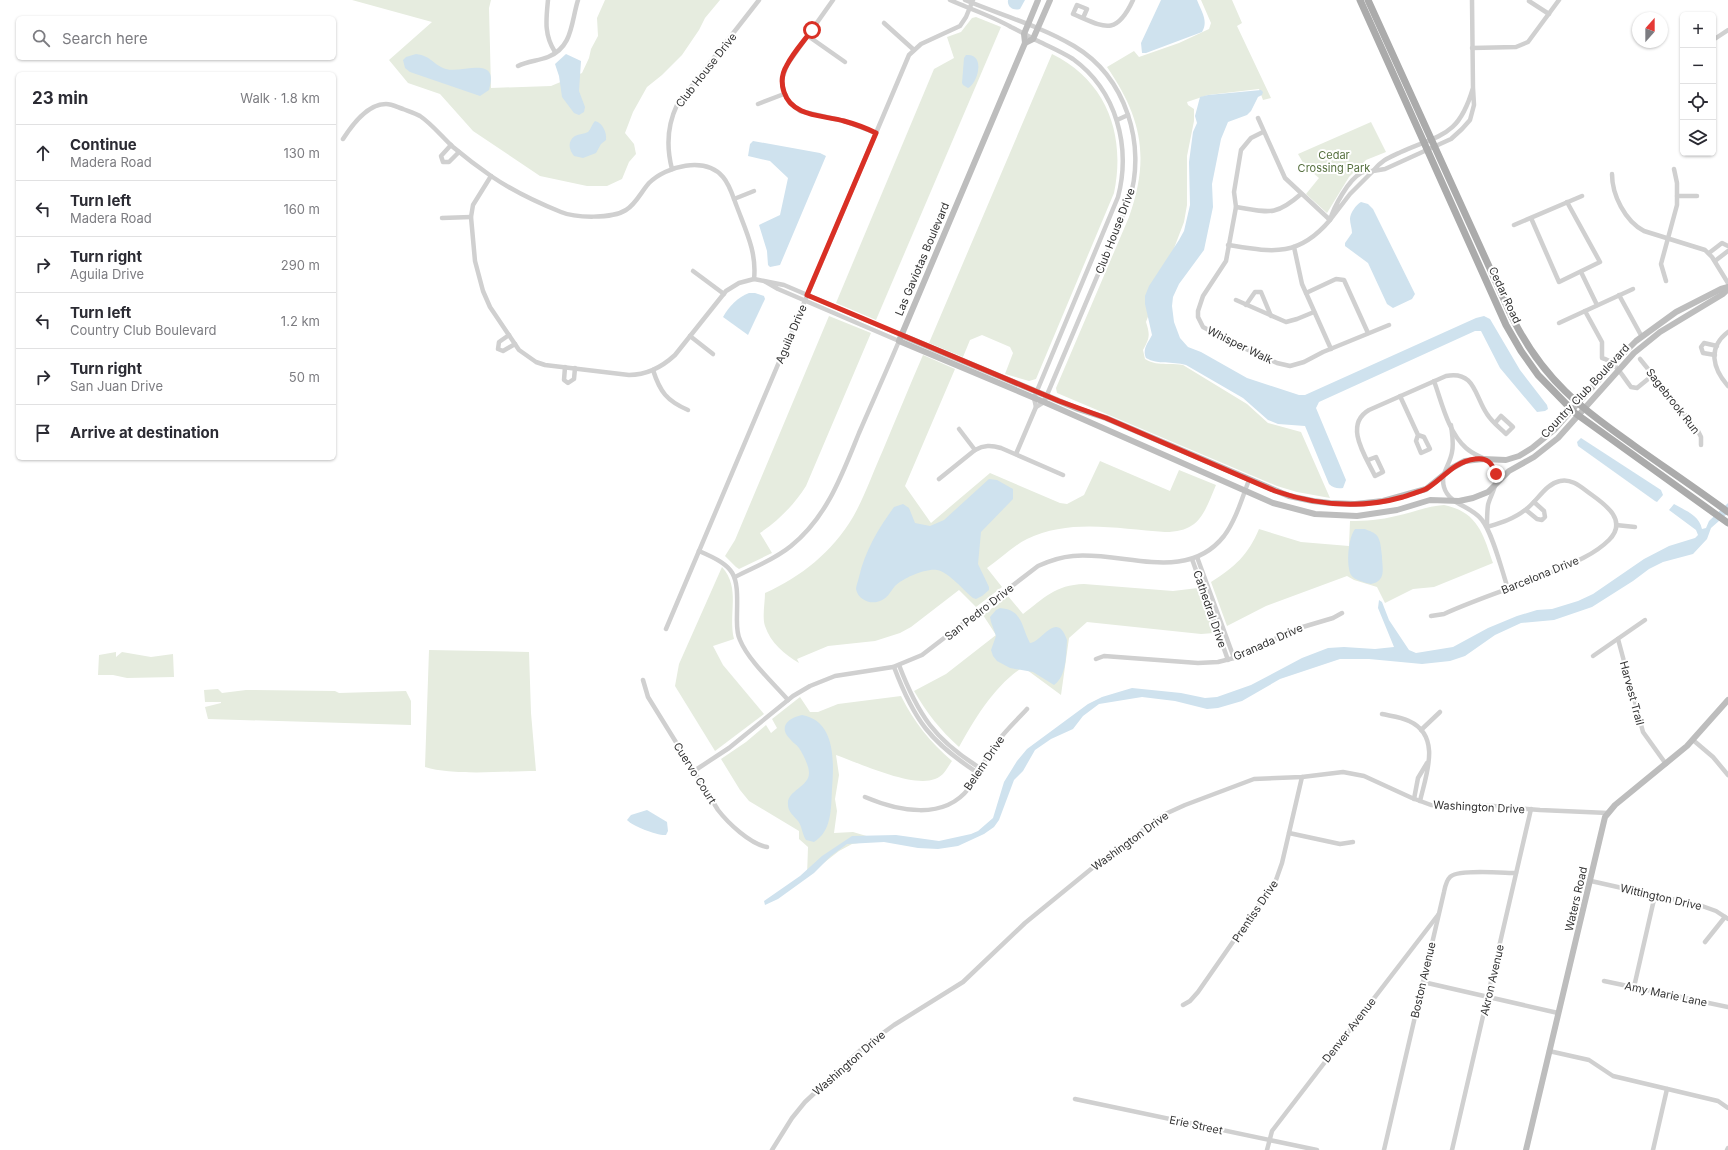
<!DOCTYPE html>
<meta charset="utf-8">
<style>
:root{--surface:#fff;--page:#f2f2f3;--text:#2b2b33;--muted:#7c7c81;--line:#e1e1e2}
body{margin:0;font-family:Inter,sans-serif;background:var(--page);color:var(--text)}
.controls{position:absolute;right:12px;top:12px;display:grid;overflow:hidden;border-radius:6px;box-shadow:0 1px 3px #0004}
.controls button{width:36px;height:36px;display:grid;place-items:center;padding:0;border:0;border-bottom:1px solid var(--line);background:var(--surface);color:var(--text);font:20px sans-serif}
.compass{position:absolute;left:1632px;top:12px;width:36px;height:36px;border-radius:50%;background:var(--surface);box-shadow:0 1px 3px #0004;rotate:21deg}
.stop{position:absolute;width:12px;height:12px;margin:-9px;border:3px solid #d93025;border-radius:50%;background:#fff}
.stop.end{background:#d93025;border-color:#fff;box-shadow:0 1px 4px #0008}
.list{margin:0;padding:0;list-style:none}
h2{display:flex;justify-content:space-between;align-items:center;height:52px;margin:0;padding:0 16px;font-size:17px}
h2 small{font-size:13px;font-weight:400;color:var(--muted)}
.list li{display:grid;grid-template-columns:26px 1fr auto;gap:12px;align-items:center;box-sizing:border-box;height:56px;padding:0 16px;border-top:1px solid var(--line)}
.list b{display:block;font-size:15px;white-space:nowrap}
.list p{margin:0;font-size:13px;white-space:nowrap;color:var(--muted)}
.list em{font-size:13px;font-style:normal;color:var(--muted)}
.icon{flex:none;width:22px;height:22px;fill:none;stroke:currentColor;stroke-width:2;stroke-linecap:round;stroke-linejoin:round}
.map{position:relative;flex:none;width:1728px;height:1150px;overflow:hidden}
.search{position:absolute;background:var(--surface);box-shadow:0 1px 3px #0004;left:16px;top:16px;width:320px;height:44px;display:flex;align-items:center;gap:10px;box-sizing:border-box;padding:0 14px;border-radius:6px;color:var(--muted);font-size:15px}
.panel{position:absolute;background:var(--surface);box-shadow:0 1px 3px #0004;left:16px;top:72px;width:320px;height:388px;border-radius:6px}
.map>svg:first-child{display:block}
.green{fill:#e6ecdf}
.water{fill:#cfe2ee}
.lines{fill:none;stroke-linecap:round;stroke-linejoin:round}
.street{stroke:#d0d0d0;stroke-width:4.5}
.secondary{stroke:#bdbdbd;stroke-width:6}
.primary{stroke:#ababab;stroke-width:7}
.route{stroke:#d93025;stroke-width:5}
.labels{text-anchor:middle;stroke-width:4;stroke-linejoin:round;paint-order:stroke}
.street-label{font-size:11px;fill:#333;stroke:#fff}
.park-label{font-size:11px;fill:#56703f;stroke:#fff}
</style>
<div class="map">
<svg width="1728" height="1150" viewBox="0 0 1728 1150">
<rect width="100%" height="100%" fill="#fff"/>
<g class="green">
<path d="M352,0H503H491L489,8L491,88L551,86L582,73L589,58L591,49L598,36L597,18L605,0H720L705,18L699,30L682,55L662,75L647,87L633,112L625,133L634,144L636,154L629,162L622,179L607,186H587L540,176L473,131L440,94L408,83L389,60L432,22Z"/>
<path d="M1201,0H1232L1242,23L1237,26L1271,98L1263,100L1259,89L1208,95L1187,102L1188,105L1194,109V121L1187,156V205L1184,222L1146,322C1150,335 1150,337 1143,350L1145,359C1158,367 1169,362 1183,365L1247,404L1268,423L1301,432L1330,498L1297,492L1277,486L1057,393L1056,388L1129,217C1150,158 1142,118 1107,67L1134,51L1139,57L1179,43L1209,29L1211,23Z"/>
<path d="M976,17L1001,27L876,320L836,303L934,69L954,58L947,37L961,32L972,18Z"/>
<path d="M1052,54C1107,81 1126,135 1114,193L1036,379L1029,381L1005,374L1013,353L1010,347L982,335L970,340L963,357L929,343Z"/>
<path d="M1371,122L1386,152L1366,160L1349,177L1327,213L1306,194L1319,178L1305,166L1298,154Z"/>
<path d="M829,316L871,333L806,486C794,505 779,520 760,533L772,553L739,569L736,567L725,556L735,540Z"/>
<path d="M923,355L955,369L905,486L931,523L990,473L1060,503L1067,504L1084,495L1100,461L1170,491L1179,470L1216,485C1204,513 1200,532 1165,532C1119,529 1070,518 1027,539C1013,546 1000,559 987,568L1002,587L976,607L959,590L911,627L900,633L875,641L828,646L797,659L799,663C785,655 770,642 765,626C762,617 765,603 765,593C801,577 832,552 853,517C865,496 873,472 883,450C896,419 909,387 923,355Z"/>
<path d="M1444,505C1478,512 1483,534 1493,563L1434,587L1413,589L1385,603L1377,587L1354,580L1347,576L1266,606L1227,626L1211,582C1235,567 1248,555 1259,529L1301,542L1349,546L1350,521C1365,521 1381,520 1396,516C1412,513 1427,506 1444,505Z"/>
<path d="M722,567C741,588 728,613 734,639L713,646L723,665L764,714L715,751L675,686L679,664Z"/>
<path d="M1084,584L1173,591L1198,588L1214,633L1201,634L1087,622L1069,638L1061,695L1023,667C995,685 975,718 959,747C940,730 927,713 914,691L946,674L996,635L983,615L1008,596L1023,614C1044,598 1055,585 1084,584Z"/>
<path d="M429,650L529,652L531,713L536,771C504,771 454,776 425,767Z"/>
<path d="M116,652V657L122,652L151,657L173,654L174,677L127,678L113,675H98L99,655Z"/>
<path d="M218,689L222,693L246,690L335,691L339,693L406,691L411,701V725L208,719L205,707L221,703V702H205L204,690Z"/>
<path d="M901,696C914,722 930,742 952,761C947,768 944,776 935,779C912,788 859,763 836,755L839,775L835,799L837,811L834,833L853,832L880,840L852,844L839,851L807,876L808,847L799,839V831L749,801L740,790L721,759L746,742L766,725L771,733L777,728L772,719L800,697L810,712H818L838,704Z"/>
</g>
<g class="water">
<path d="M1008,0H1025L1020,9C1013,11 1007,7 1008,0Z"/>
<path d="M1161,0H1197C1201,11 1209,21 1202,32L1146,53H1142L1141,43Z"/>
<path d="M416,54C432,56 433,65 446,69C462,74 500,54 489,90L480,96L410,72L405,68L403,60L406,57Z"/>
<path d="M566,54L581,61L579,91L585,107L584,112L579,115L574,113L562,97L559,76L555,64Z"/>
<path d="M966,55C986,53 978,83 968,88L963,85L962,83L964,58Z"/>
<path d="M1261,90L1263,92L1262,95L1258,97L1251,111L1247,115L1228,122L1221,139L1212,184L1213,207L1204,250L1179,284L1173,297L1172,306L1174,322L1180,338L1188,347L1201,352L1247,378L1299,395H1305L1476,318L1484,316L1490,319L1520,370L1547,405L1548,409L1545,411L1537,412L1500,368L1481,331H1475L1319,402L1316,408L1346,480L1343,488C1338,489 1333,488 1329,484L1305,426L1278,424L1268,420L1243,398L1186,365C1172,361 1158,365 1146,358C1142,349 1148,343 1152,335L1145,304V296L1149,286L1179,240L1184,231L1190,205L1189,162L1193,132L1197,123L1195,116L1200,97L1208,95Z"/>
<path d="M595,121C603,123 607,133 606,140L601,144L596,153L583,158L574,156C569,150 567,141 575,136C579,134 584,134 588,132C591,129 592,124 595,121Z"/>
<path d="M753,141L820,153L826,156L780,265L770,267L768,265L767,251L759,225L780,215L788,178L770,161L748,156L750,144Z"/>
<path d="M1361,202L1368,204L1373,209L1415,294L1412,299L1393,308L1387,304L1368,263L1345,246V243L1352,233C1352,228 1350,224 1350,219C1350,213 1356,205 1361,202Z"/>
<path d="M749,293H755L764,296L765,299L748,335L723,317C729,306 738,297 749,293Z"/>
<path d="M1581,438L1661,490L1663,495L1657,502L1655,501L1578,446L1577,442Z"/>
<path d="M989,479L997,480L1013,489V499L981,532L978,564L989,587V590L982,596L976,599L973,598C964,591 949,572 937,570C926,568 903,578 895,586C890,592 888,598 880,601C871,605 858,600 856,589C856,586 858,581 859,577C865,551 878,529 894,507L903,504L909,508L915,523L930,526L944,520Z"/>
<path d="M1728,503V513L1711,528L1707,539L1693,554L1663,562L1649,569L1633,581L1592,607L1554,620L1521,623L1495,635L1465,656L1450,661L1422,664L1369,659H1340L1280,679L1242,701L1218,708L1207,709L1175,701L1142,697L1099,704L1083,716L1073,729L1051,739L1035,750L1023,771L1014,780L999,820L994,827L984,834L958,846L938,849L918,848L884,842L847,844L831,856L814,873L778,899L765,905L764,901L800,876L822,856L852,836L896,835L939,841L971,834L978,831L993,818L1004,782L1017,761L1027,749L1088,704L1102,697L1132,688L1181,693L1205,698L1217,697L1251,685L1302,658L1328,648L1344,647L1375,649L1394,647L1378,608L1379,600L1382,602L1389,620L1409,650L1416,653L1453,647L1488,628L1517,616L1537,610L1552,609L1578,601L1593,594L1644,559L1669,546L1695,538L1698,535L1696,530L1669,510L1674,504C1686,511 1699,515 1702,529L1706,528L1709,521Z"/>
<path d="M1365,529C1369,531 1375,532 1378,537C1381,543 1381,549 1382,556C1382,568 1387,581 1371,584C1366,583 1354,580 1351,575C1346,565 1348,538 1355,529Z"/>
<path d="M1000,608C1023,610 1021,626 1030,643C1041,643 1057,609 1067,640C1066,654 1067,676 1054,685L1033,672L1010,668L997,661L993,656L991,650L996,636L991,622L990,617L996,610Z"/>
<path d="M802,715C836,721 834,762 832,789C831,808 832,831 814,842L806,840C802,834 802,826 798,821C794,816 788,812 788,805C786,791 809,787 809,773C809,766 803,754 799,748C796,744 792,742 790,739C778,727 788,718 802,715Z"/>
<path d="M647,810L667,822L668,831L666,835C658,836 632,826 627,820L631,815Z"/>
</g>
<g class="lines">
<g class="street">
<path d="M548,0C546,20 544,35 555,52"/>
<path d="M833,0L787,65L782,79L783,90L789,102L800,111L844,121L876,133"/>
<path d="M950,0C970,9 992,16 1011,27C1020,31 1029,37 1038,41C1050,47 1062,52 1073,59C1117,91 1131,147 1118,197L1034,398L1036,407L1016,454"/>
<path d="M965,0C1001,15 1040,26 1074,46C1126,77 1147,145 1129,201L1044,402L1036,407"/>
<path d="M1472,0L1473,88L1474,105L1470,120L1462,129L1451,139L1385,169L1373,171C1382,160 1388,158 1401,152C1442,134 1459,136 1473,88"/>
<path d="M1529,1L1549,14"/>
<path d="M1083,18L1087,9L1077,5L1073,14C1104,27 1116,37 1133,0"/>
<path d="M884,23L914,50"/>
<path d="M808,36L845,62"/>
<path d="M1713,40L1728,30"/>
<path d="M1472,48L1516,47L1528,42L1559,0"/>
<path d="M518,66C527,61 538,61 548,57C573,47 571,22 578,0"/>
<path d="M758,104L784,94"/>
<path d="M1117,120L1128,115"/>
<path d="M1263,132L1251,138L1241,150L1234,192L1236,207L1226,261L1203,296L1198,311V317L1203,327L1235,344L1277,363L1290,366L1304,362L1323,352L1389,325"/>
<path d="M343,139C352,125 367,104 386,104C392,104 397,107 403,109C408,111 415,113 420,116C432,124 442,137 453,147C465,157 478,167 491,176C513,191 536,202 561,212C575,218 612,219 626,210C636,204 641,192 649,183C666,166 705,156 723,177C730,185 733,197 737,207C746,231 757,253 754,279"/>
<path d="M451,145L441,156L443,162H449L459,152"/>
<path d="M672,169C666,146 667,126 677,105L759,0"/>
<path d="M1373,171L1350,194L1330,220C1334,207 1348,180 1361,173C1364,171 1369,171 1373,171Z"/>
<path d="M1612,174C1612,195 1625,221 1644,231L1705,250L1712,257L1728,283"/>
<path d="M491,176L473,205L471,217L475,261L483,291L490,307L519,350L536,362L545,365L629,375C647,375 662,367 675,355L726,291L739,283L754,279L784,285L901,335"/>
<path d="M1677,196H1697"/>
<path d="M734,199L754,191"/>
<path d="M1236,207C1268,212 1275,217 1301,194"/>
<path d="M442,218L471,217"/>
<path d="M1531,218L1559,282L1600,262L1567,202"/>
<path d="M1514,225L1582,196"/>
<path d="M1228,245C1272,252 1298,258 1330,220L1285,178L1258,118"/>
<path d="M1294,247L1302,284L1331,349"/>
<path d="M1709,253L1722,243L1728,246"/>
<path d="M1715,261L1728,251"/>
<path d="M693,271L724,294"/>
<path d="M1581,272L1597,305"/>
<path d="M1666,281L1661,264L1677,205V183L1674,169"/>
<path d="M1306,293L1336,279L1344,280L1368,333"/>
<path d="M1619,295L1642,337"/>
<path d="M1236,300L1286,322L1297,319L1314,312"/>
<path d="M1246,305L1255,292H1261L1271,316"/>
<path d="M1585,311L1602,342V358C1615,361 1623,377 1631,387L1637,388L1653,375"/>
<path d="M1559,323L1633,289"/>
<path d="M1728,332C1707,348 1713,369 1728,386"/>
<path d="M509,335L499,342L498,349L503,351L515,344"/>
<path d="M690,336L713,354"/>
<path d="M1715,355L1703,353L1701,347L1704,343L1717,346"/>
<path d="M1640,359L1698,431L1701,437V445"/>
<path d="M565,367L564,380L568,383L574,379L575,368"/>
<path d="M653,370C660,392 667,401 688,410"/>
<path d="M1434,381C1442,403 1448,432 1466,448C1478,459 1492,456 1496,476C1498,485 1490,496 1488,505C1487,512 1487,519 1487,527"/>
<path d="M1400,396L1418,435L1416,441L1421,453L1430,449L1424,437L1418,435"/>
<path d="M1451,425C1452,434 1454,443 1452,452C1450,465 1440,474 1444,487C1449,505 1472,506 1482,520C1493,534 1502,571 1508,589"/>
<path d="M959,429L975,450"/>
<path d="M1368,460L1376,457L1383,472L1375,476C1366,457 1343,425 1369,410L1446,376C1475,370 1475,397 1487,414C1492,422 1500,428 1506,434L1513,427L1501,416L1495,423"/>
<path d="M939,479L975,450C984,445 991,445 1001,448L1063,475"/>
<path d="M1526,510L1537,519L1542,520L1545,517L1544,511L1534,502"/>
<path d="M1616,525L1635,527"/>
<path d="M699,551C736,567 738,573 737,613C737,622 736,632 740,640C748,660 774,684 788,700"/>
<path d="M1197,557L1234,658"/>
<path d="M1192,559L1228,660"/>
<path d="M735,577C754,567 774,560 791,546C827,517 842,475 859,433C872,403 886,372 899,341L778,289L766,282"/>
<path d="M1431,616L1444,614C1479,598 1516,587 1552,572C1571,564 1594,555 1609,540C1628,521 1606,505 1592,495C1582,488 1572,478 1560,481C1545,484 1537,502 1525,510C1514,519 1500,523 1487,527"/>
<path d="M666,629L909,55L921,44L960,26L966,17L973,0"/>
<path d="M1618,639L1643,732L1666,764"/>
<path d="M1593,656L1645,620"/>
<path d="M1096,659L1104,656L1198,663L1218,662L1234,658L1296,629L1333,618L1342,613"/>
<path d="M899,665C918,715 935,740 980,768"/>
<path d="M894,667C914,720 930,742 978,773"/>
<path d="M643,680L648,697L718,810C728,823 750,844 767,847"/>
<path d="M1382,714C1391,716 1401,717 1409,721C1442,736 1426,775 1420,801"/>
<path d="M1421,730L1440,712"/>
<path d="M1693,740L1713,757L1728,775"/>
<path d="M694,771L729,748L793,696L810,686L835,676L893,667L922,655L1038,566C1049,561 1061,557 1073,556C1124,551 1186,584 1224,536C1236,520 1242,498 1249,480"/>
<path d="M865,797C898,811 944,821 969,788C980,773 986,755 998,741C1007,729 1017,720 1027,709"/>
<path d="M1414,799L1418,778L1427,763"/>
<path d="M1289,833L1340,844L1353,842"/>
<path d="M1591,881L1702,906L1716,911L1728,919"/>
<path d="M1705,942L1725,917"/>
<path d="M1604,981L1728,1007"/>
<path d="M1423,982L1558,1013"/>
<path d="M1634,987L1655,895"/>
<path d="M1183,1005L1190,1001L1198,992L1276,880L1282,863L1302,777"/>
<path d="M1549,1051L1589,1060L1613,1076L1718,1101L1728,1108"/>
<path d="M1075,1099L1317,1150"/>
<path d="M772,1150L792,1118L805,1102L865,1046L894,1025L963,982L1025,923L1096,865L1163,815L1185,805L1254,779L1302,777L1343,772L1364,776L1412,798L1431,805L1493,806L1540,810L1608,813"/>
<path d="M1267,1150L1272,1131L1438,915"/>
<path d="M1384,1150L1444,892C1445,887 1446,881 1450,877C1457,869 1504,873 1516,873"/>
<path d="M1452,1150L1531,809"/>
<path d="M1653,1150L1667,1089"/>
<path d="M1727,1150L1728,1148"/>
</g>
<g class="secondary">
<path d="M1038,0L1024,34L1025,43L899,341L1044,402L1273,503L1315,514L1357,516L1397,510L1430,500L1459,501L1473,498L1488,492L1509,471L1534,457L1558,438L1634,353L1660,332L1723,294L1728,289"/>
<path d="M1025,43L1033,39L1050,0"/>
<path d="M901,335L1078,409L1106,418L1289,496L1313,501L1330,503L1355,504L1383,501L1426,489L1452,468L1465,461L1483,459L1506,460L1519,456L1532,448L1554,430L1613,364L1636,341L1676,312L1721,289L1728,287"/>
<path d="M1526,1150L1605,817L1615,805L1687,746L1728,700"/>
</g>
<g class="primary">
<path d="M1360,0L1506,325L1521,351L1538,375L1575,413L1728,523"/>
<path d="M1368,0L1512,317C1543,380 1581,408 1636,447C1667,469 1698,490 1728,512"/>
</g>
</g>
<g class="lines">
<path class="route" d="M812,30C804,41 793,53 787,65C782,73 781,83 784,92C792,117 823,115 844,121C855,124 866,128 876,133L807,295L1059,401L1106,418L1275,491C1316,505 1361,509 1403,497C1411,494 1419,492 1426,489C1443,479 1453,462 1475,459C1487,457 1492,463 1496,474"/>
</g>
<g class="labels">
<g class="street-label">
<text transform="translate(706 70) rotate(-52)" y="4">Club House Drive</text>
<text transform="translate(1115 231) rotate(-69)" y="4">Club House Drive</text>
<text transform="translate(922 259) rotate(-67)" y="4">Las Gaviotas Boulevard</text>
<text transform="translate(1505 295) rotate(65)" y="4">Cedar Road</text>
<text transform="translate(791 334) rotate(-67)" y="4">Aguila Drive</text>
<text transform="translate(1240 345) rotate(26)" y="4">Whisper Walk</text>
<text transform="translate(1585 391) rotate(-47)" y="4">Country Club Boulevard</text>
<text transform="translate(1673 401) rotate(52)" y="4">Sagebrook Run</text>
<text transform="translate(1540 575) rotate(-22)" y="4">Barcelona Drive</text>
<text transform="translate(1210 609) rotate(71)" y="4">Cathedral Drive</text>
<text transform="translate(979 612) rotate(-38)" y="4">San Pedro Drive</text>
<text transform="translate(1268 642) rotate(-24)" y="4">Granada Drive</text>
<text transform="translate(1632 693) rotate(75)" y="4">Harvest Trail</text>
<text transform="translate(984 763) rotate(-56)" y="4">Belem Drive</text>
<text transform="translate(695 773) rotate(58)" y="4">Cuervo Court</text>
<text transform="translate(1479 807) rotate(3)" y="4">Washington Drive</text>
<text transform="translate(1130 841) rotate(-36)" y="4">Washington Drive</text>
<text transform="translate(1661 897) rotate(13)" y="4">Wittington Drive</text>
<text transform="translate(1576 899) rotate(-77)" y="4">Waters Road</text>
<text transform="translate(1255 911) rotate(-56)" y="4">Prentiss Drive</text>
<text transform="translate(1423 980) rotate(-77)" y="4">Boston Avenue</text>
<text transform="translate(1492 980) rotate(-77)" y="4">Akron Avenue</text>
<text transform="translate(1666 994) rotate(12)" y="4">Amy Marie Lane</text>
<text transform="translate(1349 1030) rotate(-52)" y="4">Denver Avenue</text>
<text transform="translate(849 1063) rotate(-41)" y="4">Washington Drive</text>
<text transform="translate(1196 1125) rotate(12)" y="4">Erie Street</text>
</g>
<g class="park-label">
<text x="1334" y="159">Cedar<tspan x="1334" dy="13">Crossing Park</tspan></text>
</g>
</g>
</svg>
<div class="controls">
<button>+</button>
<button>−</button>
<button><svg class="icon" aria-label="locate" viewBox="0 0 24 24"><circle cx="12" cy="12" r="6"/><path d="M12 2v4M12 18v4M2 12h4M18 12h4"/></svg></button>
<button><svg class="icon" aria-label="layers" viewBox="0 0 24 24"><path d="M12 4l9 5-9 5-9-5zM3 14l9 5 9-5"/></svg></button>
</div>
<svg class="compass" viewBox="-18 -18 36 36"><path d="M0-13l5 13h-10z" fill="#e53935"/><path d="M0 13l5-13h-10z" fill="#7c7c81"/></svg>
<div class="stop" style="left:812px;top:30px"></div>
<div class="stop end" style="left:1496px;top:474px"></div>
<div class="search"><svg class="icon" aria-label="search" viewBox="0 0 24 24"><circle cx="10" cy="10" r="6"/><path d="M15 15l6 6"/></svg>Search here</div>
<section class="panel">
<h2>23 min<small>Walk · 1.8 km</small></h2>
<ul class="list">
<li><svg class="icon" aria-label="ahead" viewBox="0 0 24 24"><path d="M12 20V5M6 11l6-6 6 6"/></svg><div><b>Continue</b><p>Madera Road</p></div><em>130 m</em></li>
<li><svg class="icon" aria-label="left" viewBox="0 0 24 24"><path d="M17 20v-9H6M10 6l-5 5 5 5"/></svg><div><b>Turn left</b><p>Madera Road</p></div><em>160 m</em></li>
<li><svg class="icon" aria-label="right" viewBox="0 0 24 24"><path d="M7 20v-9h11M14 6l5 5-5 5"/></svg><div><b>Turn right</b><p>Aguila Drive</p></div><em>290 m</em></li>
<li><svg class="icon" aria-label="left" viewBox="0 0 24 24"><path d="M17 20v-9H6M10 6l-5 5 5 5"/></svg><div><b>Turn left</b><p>Country Club Boulevard</p></div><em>1.2 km</em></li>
<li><svg class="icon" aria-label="right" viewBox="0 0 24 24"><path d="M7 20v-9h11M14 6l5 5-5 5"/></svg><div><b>Turn right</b><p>San Juan Drive</p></div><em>50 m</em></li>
<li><svg class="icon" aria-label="arrive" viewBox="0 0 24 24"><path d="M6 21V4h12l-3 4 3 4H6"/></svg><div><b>Arrive at destination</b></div></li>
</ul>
</section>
</div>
